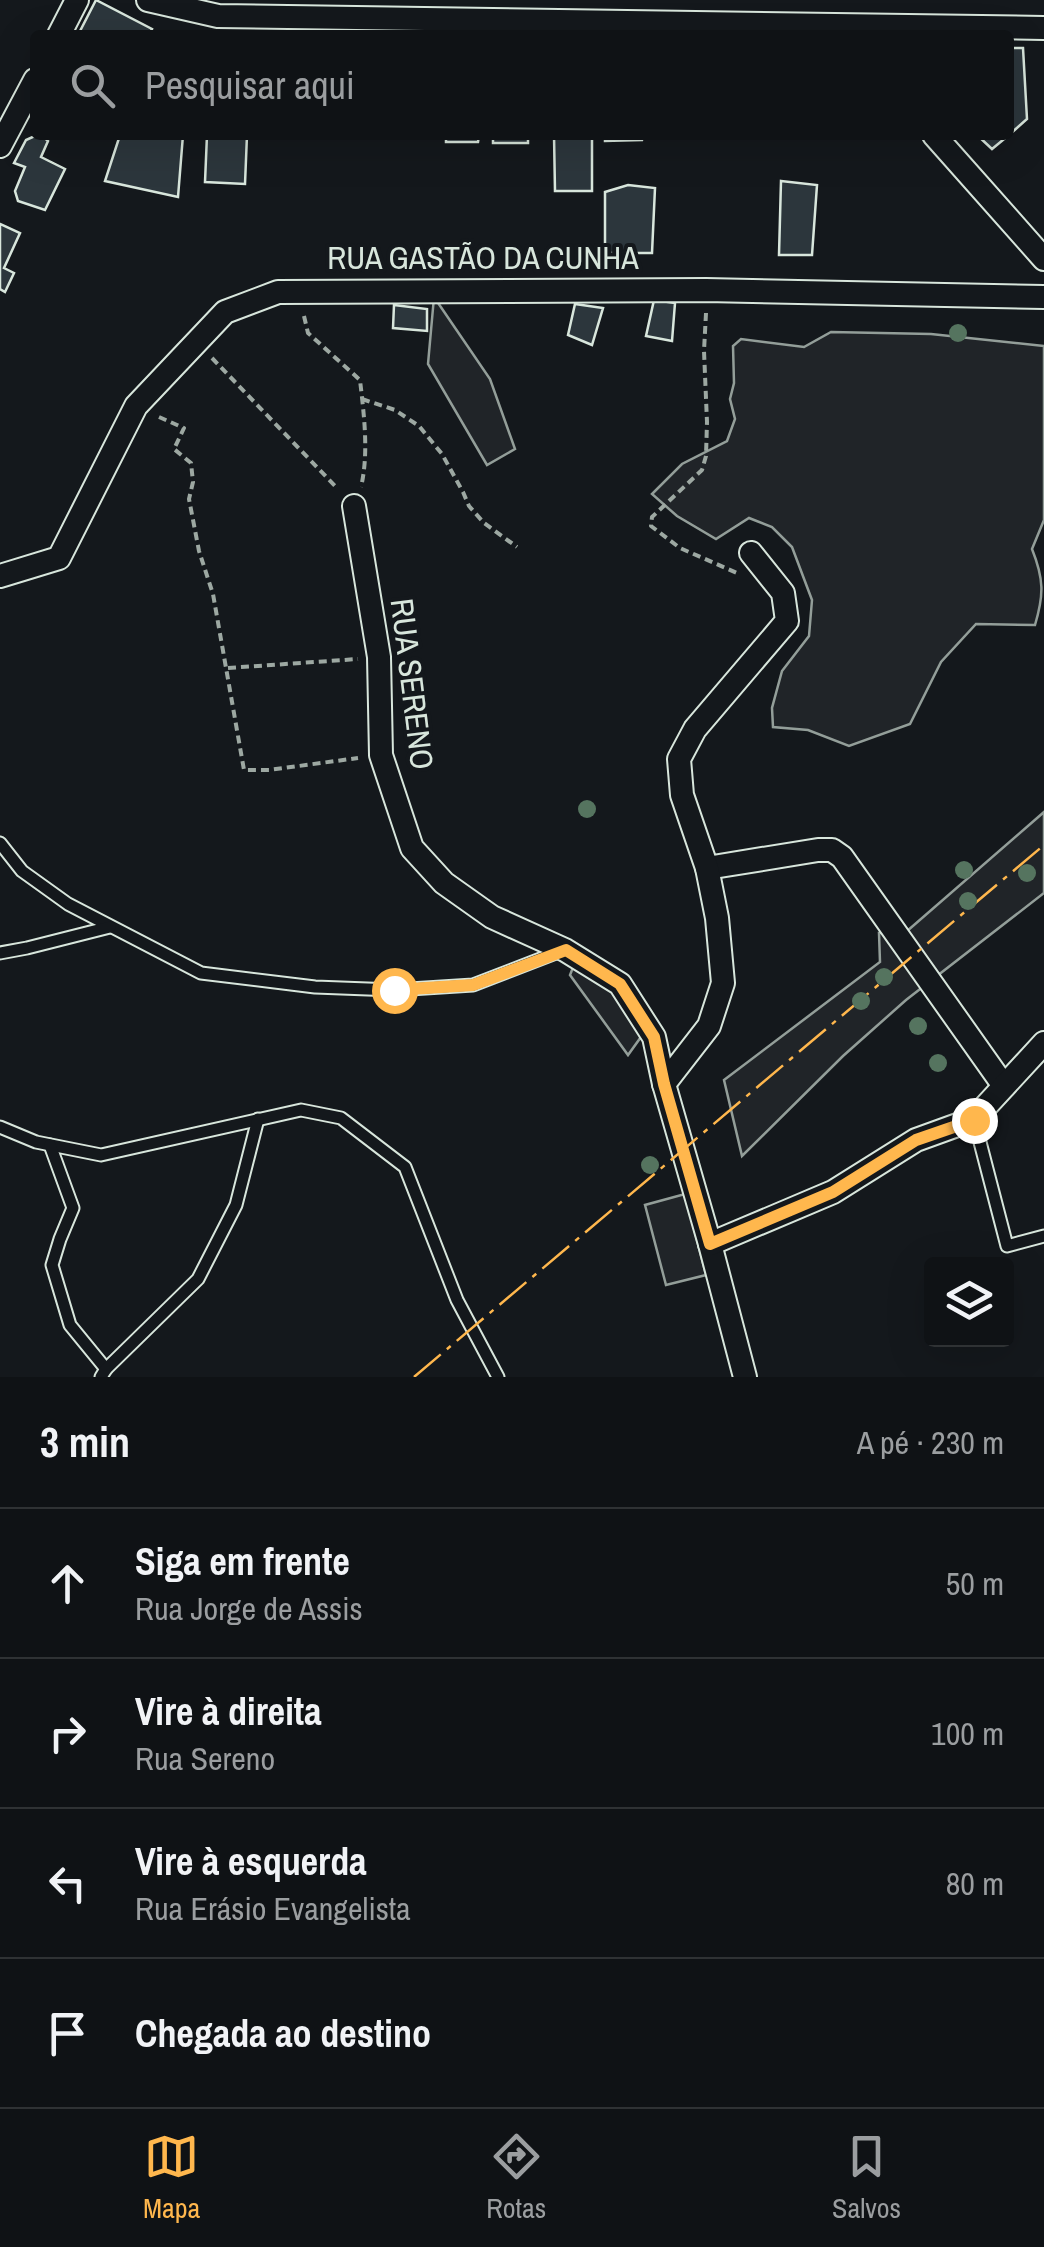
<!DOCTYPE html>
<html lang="pt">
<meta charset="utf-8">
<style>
:root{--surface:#0f1215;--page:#181b1e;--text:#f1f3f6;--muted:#9b9ea0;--line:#2f3234;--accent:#ffb74d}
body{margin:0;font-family:"Archivo Narrow",sans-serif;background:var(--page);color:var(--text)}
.controls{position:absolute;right:30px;bottom:30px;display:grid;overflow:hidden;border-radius:10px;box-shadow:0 10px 40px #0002}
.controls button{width:90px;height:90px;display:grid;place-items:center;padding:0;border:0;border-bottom:2px solid var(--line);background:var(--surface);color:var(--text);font:50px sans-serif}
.stop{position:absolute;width:30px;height:30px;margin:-22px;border:8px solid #ffb74d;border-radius:50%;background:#fff}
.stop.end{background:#ffb74d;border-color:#fff;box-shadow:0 2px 10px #0008}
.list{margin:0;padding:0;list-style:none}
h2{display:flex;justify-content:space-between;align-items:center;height:130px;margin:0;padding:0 40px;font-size:42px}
h2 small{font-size:32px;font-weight:400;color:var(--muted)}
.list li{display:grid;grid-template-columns:65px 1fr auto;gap:30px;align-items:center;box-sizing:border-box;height:150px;padding:0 40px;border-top:2px solid var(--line)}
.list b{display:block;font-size:38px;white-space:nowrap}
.list p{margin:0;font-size:32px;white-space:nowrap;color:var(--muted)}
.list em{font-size:32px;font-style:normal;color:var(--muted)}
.icon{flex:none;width:55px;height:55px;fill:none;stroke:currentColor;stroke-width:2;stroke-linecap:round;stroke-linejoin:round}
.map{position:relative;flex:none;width:1044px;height:1377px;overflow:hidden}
.search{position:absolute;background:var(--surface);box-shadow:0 10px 40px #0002;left:30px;right:30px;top:30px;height:110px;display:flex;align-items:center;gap:25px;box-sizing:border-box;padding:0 35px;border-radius:10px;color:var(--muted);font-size:38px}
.sheet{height:730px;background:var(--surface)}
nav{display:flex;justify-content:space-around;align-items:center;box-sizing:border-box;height:140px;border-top:2px solid var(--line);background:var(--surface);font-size:28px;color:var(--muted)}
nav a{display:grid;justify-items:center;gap:5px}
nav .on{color:var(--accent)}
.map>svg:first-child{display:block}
.green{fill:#202428;stroke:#939e99;stroke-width:2.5}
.building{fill:#2c363c;stroke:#d8e6dc;stroke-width:2.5}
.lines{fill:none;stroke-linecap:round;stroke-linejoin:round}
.service-casing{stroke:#d8e6dc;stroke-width:15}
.minor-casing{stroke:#d8e6dc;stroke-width:26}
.path{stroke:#9da8a2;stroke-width:4;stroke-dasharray:8 5;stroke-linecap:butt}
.service{stroke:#14181c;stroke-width:11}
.minor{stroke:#14181c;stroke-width:22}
.power{stroke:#ffb74d;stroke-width:2.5;stroke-dasharray:35 8 5 8;stroke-linecap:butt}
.tree{fill:#55745f}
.route{stroke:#ffb74d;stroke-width:12}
.labels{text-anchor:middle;stroke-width:8;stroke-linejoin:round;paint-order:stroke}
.street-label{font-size:32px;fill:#d8e6dc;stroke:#14181c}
</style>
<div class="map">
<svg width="1044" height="1377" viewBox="0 0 1044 1377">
<rect width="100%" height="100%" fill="#14181c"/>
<g class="green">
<path d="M434,297L490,379L515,449L487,465L428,364Z"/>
<path d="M831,332L931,334L1044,346V520L1032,549C1044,579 1044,595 1035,625L976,624L941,662L910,724L849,746L808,730L773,727L772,708L782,671L809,636L812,600L792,547L772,527L749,518L716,539L677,516L652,494L682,464L727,441L735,419L730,399L734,383L733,346L741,339L804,347Z"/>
<path d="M1044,812V893L906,1000L843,1056L742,1156L724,1080L880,962L879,933L906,932Z"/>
<path d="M574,965L602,977L646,1030L628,1055L570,975Z"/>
<path d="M685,1194L706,1275L666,1285L645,1205Z"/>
</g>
<g class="building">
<path d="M96,0L152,29L149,35H78Z"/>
<path d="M1009,48H1023L1027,119L1009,135Z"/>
<path d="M37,135H41L48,141L41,157L65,169L45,210L18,201L15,191L25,167L14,163L26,140Z"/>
<path d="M120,135H183L178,197L105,181Z"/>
<path d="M207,135H247L245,184L205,182Z"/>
<path d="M446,135H479L478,142H446Z"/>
<rect x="493" y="135" width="35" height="8"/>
<path d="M554,135H592V191H555Z"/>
<path d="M605,135H643L642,140L605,141Z"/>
<path d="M977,135H1009L992,149Z"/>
<path d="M781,181L817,185L812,255H779Z"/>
<path d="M628,185L655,188L652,253H605V192Z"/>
<path d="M0,224L20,233L4,268L14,273L5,292L0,289Z"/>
<path d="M654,300L675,303L672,341L646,336Z"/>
<path d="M575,304L603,308L592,345L568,335Z"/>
<path d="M394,305L427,309V331L393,328Z"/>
</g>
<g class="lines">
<defs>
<g id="service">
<path d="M0,843L22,871L68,904L201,973L315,987L394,990L473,985L561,951"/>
<path d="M0,953L27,948L110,927"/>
<path d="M974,1119L1007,1246L1044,1236"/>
<path d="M0,1127L36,1142L101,1155L301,1110L341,1118L405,1167L457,1300L498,1377"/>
<path d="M50,1145L73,1208L60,1239L52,1265L70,1325L106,1369"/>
<path d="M101,1377L106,1369L198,1279L236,1205L258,1119"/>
</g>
<g id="minor">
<path d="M148,0L218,16L1044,28"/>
<path d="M59,35L77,0"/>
<path d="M934,135L1044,259"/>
<path d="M0,146L35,80"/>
<path d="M354,506L379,657L381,755L412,848L444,883L492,917L565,950L620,984L654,1037L664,1084L710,1244L745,1377"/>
<path d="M0,576L59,558L136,406L225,312L278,292L706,290L1044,297"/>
<path d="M707,868L818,850H832L842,857L1004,1086"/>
<path d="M664,1084L709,1026L723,983L717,918L707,868L682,795L679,759L695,729L787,621L783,593L751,553"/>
<path d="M710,1244L833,1192L916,1140L974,1119L1044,1043"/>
</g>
</defs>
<use href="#service" class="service-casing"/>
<use href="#minor" class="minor-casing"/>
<g class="path">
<path d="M706,313L704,351L707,422L706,456L702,470L652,517L651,526L680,548L737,573"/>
<path d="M304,316L308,333L360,380C364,415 369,453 361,487"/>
<path d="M212,358L337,488"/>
<path d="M362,399L395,410L419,426L442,454L463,492L469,506L484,523L517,547"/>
<path d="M159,417L184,428L174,449L191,463L193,482L189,499L199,551L213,594L244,770H269L358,758"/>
<path d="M228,668L358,659"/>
</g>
<use href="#service" class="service"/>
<use href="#minor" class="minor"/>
<path class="power" d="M414,1377L1044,845"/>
</g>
<g class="tree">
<circle cx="958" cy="333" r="9"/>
<circle cx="587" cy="809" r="9"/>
<circle cx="964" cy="870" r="9"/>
<circle cx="1027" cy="873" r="9"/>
<circle cx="968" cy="901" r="9"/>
<circle cx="884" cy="977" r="9"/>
<circle cx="861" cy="1001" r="9"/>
<circle cx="918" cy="1026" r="9"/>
<circle cx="938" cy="1063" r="9"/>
<circle cx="650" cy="1165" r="9"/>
</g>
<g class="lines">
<path class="route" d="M394,990L473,985L566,950L620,984L654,1037L664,1084L710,1244L833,1192L916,1140L974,1120"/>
</g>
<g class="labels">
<g class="street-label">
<text x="483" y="269">RUA GASTÃO DA CUNHA</text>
<text transform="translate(412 684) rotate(83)" y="11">RUA SERENO</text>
</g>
</g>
</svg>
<div class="controls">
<button><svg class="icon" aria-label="layers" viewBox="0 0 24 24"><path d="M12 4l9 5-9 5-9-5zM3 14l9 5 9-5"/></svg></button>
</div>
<div class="stop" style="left:394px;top:990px"></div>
<div class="stop end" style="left:974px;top:1120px"></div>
<div class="search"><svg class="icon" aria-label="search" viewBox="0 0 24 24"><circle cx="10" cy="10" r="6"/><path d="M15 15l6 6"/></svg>Pesquisar aqui</div>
</div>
<section class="sheet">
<h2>3 min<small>A pé · 230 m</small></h2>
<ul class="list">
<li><svg class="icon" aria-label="ahead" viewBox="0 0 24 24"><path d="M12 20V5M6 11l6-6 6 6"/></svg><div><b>Siga em frente</b><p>Rua Jorge de Assis</p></div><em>50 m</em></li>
<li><svg class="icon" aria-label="right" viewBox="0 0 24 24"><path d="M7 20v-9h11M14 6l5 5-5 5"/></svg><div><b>Vire à direita</b><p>Rua Sereno</p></div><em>100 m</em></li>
<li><svg class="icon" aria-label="left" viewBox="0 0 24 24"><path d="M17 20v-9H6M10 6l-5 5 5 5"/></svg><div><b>Vire à esquerda</b><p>Rua Erásio Evangelista</p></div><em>80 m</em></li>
<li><svg class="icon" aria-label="arrive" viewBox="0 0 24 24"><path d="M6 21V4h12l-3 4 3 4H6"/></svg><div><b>Chegada ao destino</b></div></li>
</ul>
</section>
<nav>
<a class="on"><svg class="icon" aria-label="map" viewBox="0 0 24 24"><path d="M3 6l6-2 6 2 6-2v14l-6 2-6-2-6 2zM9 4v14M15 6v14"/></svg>Mapa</a>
<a><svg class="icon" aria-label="directions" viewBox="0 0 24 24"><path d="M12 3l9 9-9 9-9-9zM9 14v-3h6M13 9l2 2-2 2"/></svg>Rotas</a>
<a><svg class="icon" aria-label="saved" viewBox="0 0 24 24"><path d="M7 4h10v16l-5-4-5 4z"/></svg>Salvos</a>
</nav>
